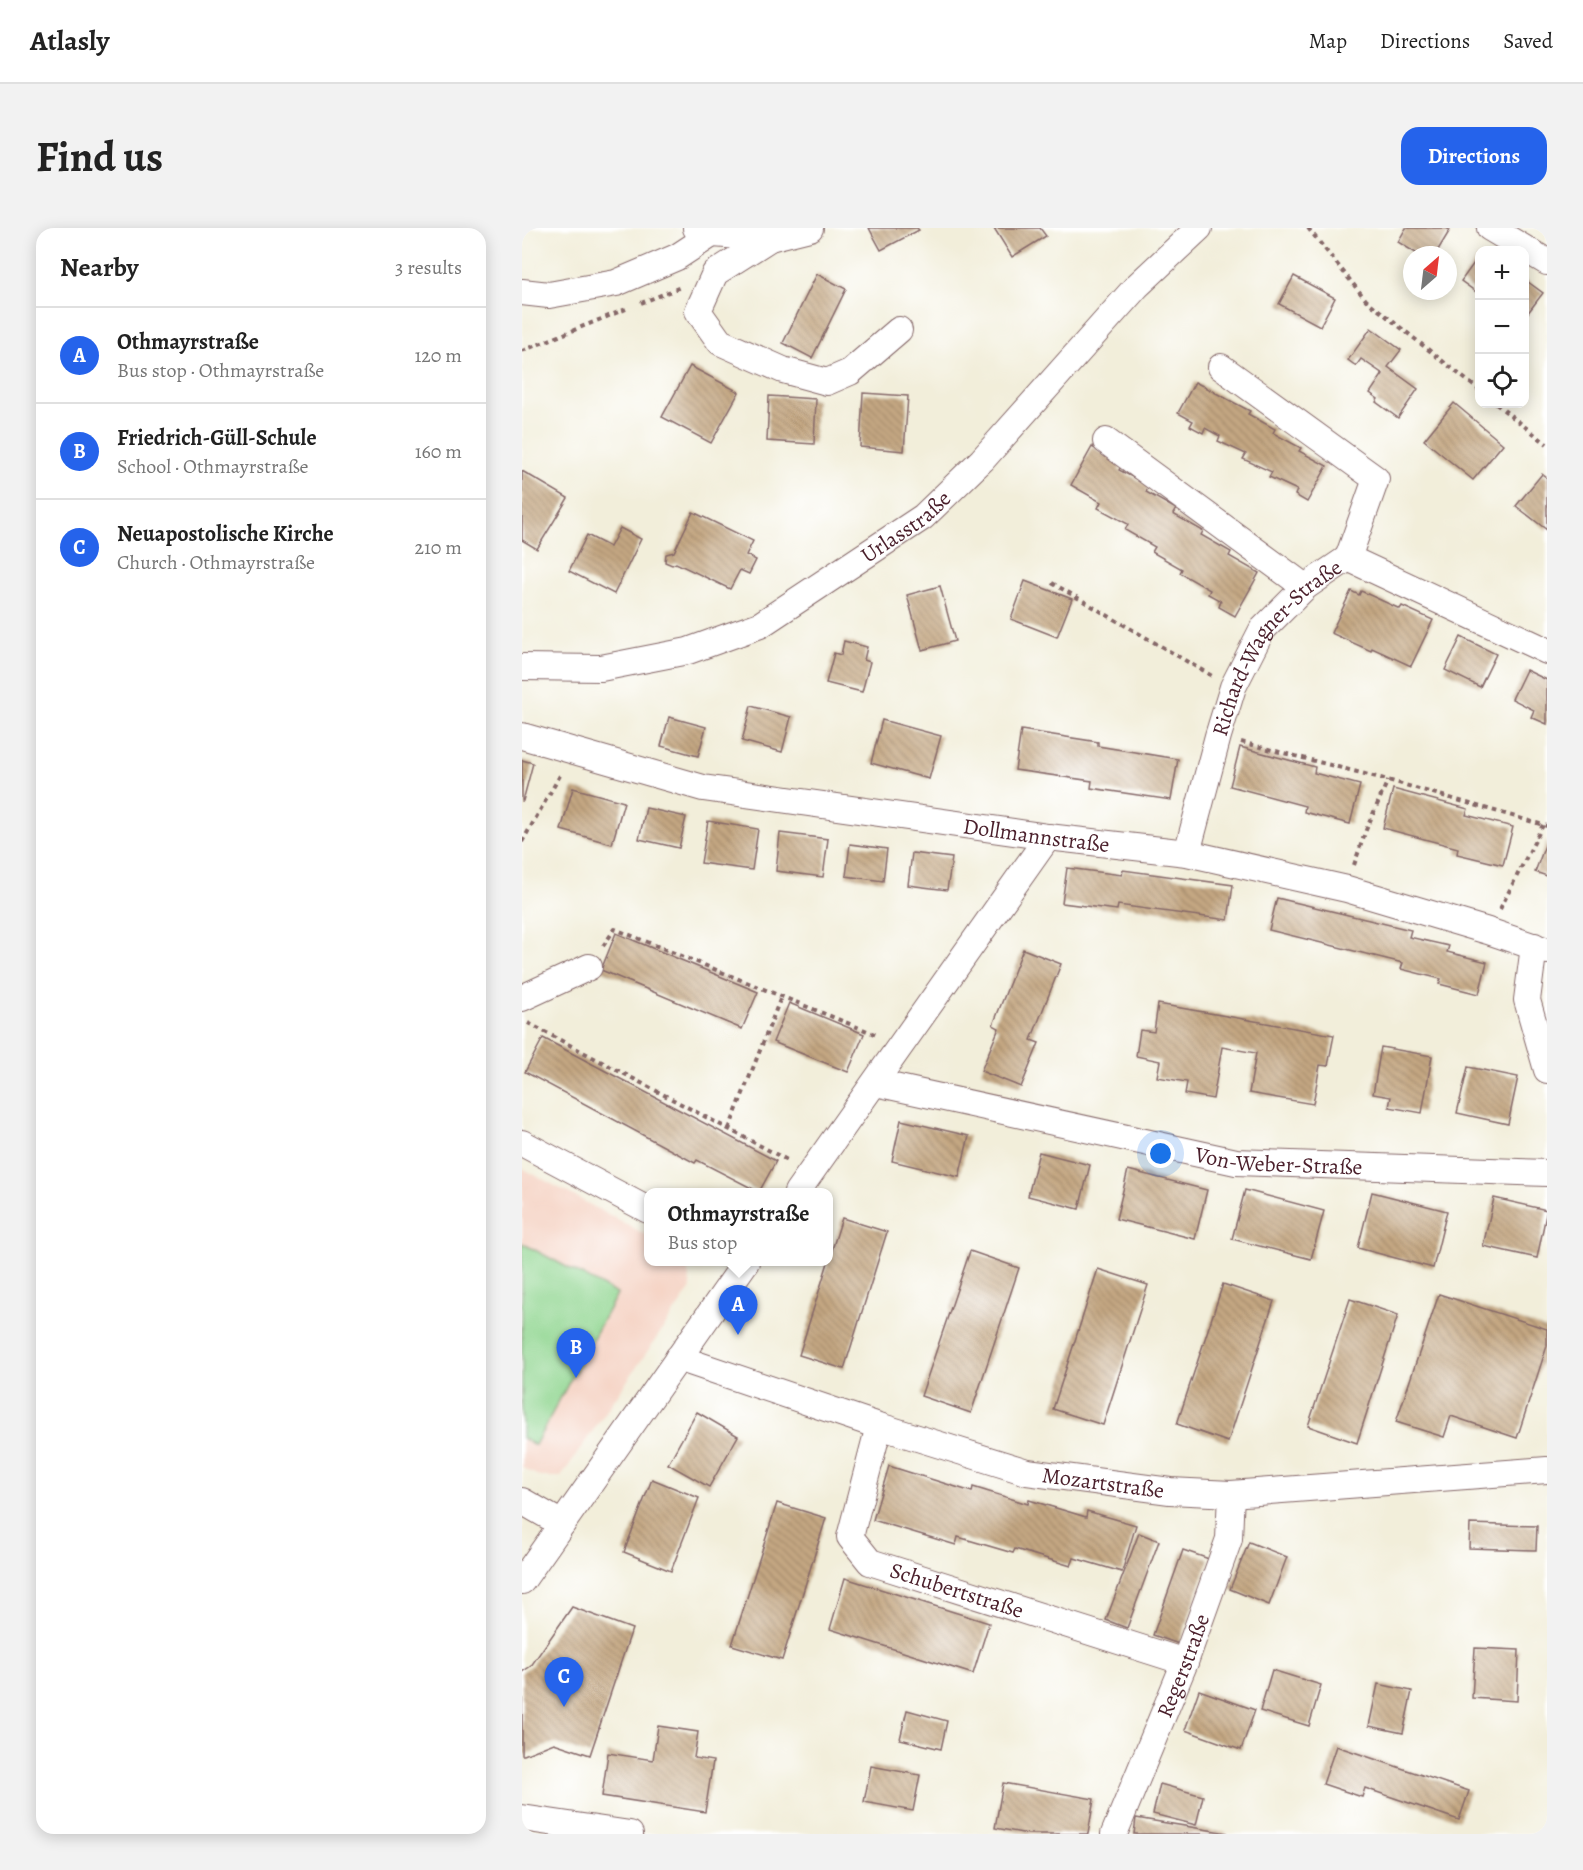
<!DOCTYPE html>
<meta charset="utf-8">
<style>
:root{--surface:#fff;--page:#f2f2f2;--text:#222;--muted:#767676;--line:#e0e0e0;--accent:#2563eb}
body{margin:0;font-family:Alegreya,serif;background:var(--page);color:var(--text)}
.controls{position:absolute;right:18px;top:18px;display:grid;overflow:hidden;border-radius:12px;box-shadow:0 3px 15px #0003}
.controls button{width:54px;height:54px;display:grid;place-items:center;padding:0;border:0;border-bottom:2px solid var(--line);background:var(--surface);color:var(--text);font:30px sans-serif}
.compass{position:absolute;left:881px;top:18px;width:54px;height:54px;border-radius:50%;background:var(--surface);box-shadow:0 3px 15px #0003;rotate:28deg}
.you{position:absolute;left:639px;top:926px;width:21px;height:21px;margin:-15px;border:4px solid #fff;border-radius:50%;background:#1a73e8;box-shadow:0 0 0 9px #1a73e833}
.badge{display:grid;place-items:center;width:39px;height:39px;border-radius:50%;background:var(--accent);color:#fff;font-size:20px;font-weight:700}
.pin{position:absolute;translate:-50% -50px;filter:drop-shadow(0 2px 3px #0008)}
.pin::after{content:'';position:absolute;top:32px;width:21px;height:18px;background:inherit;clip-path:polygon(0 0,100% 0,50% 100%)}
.popup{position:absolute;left:122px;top:960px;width:189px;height:78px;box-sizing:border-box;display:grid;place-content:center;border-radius:12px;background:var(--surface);filter:drop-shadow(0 2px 4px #0005);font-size:20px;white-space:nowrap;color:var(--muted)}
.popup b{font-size:22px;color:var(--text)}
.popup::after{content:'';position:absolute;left:50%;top:100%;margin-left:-12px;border:12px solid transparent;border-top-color:var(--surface)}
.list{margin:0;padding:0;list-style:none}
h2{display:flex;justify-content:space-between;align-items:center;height:78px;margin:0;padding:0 24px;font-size:26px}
h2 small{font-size:20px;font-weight:400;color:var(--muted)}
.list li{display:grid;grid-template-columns:39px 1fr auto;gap:18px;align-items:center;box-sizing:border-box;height:96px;padding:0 24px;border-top:2px solid var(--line)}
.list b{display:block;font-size:22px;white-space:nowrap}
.list p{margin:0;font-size:20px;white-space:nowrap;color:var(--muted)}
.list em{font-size:20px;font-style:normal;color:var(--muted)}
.icon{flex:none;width:33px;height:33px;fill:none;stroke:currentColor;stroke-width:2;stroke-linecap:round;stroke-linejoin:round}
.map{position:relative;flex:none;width:1025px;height:1606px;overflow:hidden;border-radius:18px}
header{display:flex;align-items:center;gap:36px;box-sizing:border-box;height:84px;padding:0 30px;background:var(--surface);border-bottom:2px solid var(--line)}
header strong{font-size:28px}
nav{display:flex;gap:33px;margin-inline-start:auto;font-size:21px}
.intro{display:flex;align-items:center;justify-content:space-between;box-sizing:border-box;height:144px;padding:0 36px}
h1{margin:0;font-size:42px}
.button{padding:15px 27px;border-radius:18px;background:var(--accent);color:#fff;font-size:21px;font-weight:700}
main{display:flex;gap:36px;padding:0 36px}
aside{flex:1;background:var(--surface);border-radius:18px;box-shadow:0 3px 15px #0003}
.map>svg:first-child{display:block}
.built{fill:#f5d2c2}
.green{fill:#8fd58f;stroke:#6c7a5d;stroke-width:1.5}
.building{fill:url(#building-back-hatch)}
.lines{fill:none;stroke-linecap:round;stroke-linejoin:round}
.minor-casing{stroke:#856768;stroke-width:28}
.path{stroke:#856768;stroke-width:4;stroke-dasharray:4.5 4.5;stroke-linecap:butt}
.minor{stroke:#fff;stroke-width:26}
.labels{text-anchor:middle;stroke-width:4.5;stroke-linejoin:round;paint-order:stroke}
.street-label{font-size:22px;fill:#4a1f2b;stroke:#fff}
</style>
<header>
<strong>Atlasly</strong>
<nav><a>Map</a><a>Directions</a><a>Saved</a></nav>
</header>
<div class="intro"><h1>Find us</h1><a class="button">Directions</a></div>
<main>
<aside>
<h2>Nearby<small>3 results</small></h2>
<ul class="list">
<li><span class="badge">A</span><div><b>Othmayrstraße</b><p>Bus stop · Othmayrstraße</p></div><em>120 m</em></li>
<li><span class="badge">B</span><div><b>Friedrich-Güll-Schule</b><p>School · Othmayrstraße</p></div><em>160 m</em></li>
<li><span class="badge">C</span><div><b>Neuapostolische Kirche</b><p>Church · Othmayrstraße</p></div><em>210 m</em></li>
</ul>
</aside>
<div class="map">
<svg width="1025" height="1606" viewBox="0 0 1025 1606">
<defs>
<pattern id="building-back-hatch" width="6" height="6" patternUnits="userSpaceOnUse" patternTransform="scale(1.5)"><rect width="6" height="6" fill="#c4a782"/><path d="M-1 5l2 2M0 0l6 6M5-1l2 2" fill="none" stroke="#a1876b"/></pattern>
</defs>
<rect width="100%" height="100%" fill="#fff"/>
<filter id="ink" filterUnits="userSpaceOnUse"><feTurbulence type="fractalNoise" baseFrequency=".0167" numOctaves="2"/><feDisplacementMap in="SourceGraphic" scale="12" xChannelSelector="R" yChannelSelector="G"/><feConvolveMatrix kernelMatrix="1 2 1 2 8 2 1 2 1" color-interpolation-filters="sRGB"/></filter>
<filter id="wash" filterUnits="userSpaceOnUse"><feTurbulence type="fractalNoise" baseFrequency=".008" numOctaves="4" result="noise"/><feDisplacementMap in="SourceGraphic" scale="24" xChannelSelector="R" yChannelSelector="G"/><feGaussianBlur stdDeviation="1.35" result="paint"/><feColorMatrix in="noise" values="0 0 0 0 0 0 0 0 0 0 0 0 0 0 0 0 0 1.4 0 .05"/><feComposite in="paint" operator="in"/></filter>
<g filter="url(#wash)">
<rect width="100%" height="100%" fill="#f2eeda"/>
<path class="built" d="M0,940L126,1008V1034H164L169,1060L39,1249H18L0,1239Z"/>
<path class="green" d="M0,1015L95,1066L13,1217L0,1210Z"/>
<g id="blocks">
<g class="building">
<path d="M347,0H395L397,2L359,22Z"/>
<path d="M472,0H518L524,8L490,29Z"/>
<path d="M884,0H924L928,2L913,27H897L876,14Z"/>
<path d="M957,28V66L939,53Z"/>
<path d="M295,46L324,61L290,130L261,115Z"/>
<path d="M772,48L813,70L798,98L757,76Z"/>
<path d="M1002,51L1021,65L1002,90Z"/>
<path d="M849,100L879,122L866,139L896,161L876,190L854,174L856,171L848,165L861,146L839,131L834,138L826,132Z"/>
<path d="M168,138L217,164L189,215L140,189Z"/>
<path d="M673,154L728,183L726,186L753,201L751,205L779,220L777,223L805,238L785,274L773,267L775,262L747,249L750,244L721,231L724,226L696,213L698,208L683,200L681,205L668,198L671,193L656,185Z"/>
<path d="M341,165L386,168L382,223L338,219Z"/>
<path d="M247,168L294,171L292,216L245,213Z"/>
<path d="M932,175L981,216L951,252L902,212Z"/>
<path d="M570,219L600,236L597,242L627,258L624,264L654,281L651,286L681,303L679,307L709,324L707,328L737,345L713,388L697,379L699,373L686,366L688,362L658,345L660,341L630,324L633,319L603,302L606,296L576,280L579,274L549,257Z"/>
<path d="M0,243L46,270L15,321L0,312Z"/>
<path d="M1020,246L1025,250V302L994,278Z"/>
<path d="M171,284L231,313L224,327L234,332L227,346L218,342L208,361L154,335L150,337L143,334L144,326L152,324Z"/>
<path d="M98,300L119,311L92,366L47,343L65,307L88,319Z"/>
<path d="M503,353L550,371L535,409L489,391Z"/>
<path d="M418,358L433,413L400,422L385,367Z"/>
<path d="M829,363L837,367L839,363L878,381L880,378L911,392L889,438L850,420L849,423L809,405Z"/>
<path d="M939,409L974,426L958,459L923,442Z"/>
<path d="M322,413L345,419L342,432L348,434L340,464L304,455L312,425L319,427Z"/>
<path d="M1004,442L1025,452V496L1009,489L1012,482L990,471Z"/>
<path d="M229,478L269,489L260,524L220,513Z"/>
<path d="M147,489L184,499L176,528L139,518Z"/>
<path d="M360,492L419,508L407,551L349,535Z"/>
<path d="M499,502L576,514V518L656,531L649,572L569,560L570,553L493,542Z"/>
<path d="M718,519L793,539L792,545L838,557L828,596L782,584L783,578L708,558Z"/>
<path d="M0,532L11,535L1,573H0Z"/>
<path d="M51,560L102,574L90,616L39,602Z"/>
<path d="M871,561L946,581L944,587L991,599L981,637L935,626L936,620L861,600Z"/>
<path d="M124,580L164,589L157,620L117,611Z"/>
<path d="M186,593L236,601L230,642L179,635Z"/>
<path d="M258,605L306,611L301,649L254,643Z"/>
<path d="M1025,612V648L1013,644Z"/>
<path d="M328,616L365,621L361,653L324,648Z"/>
<path d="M390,625L430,630L425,662L386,657Z"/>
<path d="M545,640L600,647L601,642L711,657L706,692L596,677L595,682L540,675Z"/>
<path d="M755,670L889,702L887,709L927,718L925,724L965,734L957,766L917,756L919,751L879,741L881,735L747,702Z"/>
<path d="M94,705L236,764L220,801L79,742Z"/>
<path d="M501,721L539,736L509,812L517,815L499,859L459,843L477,800L471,797Z"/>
<path d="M267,775L342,806L326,844L251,814Z"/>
<path d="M636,776L812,807L806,838L798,837L791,876L727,865L734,825L700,819L691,871L663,866L665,854L635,849L638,833L614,828L618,802L632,804Z"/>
<path d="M21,810L254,933L237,964L175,932L173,935L3,844Z"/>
<path d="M859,819L910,828L900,885L867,879L869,869L851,866Z"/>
<path d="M946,839L996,849L986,896L935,885Z"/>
<path d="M379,892L447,908L437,949L370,933Z"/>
<path d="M517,924L568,937L557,981L506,968Z"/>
<path d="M606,942L685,962L673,1011L594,991Z"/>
<path d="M723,962L802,983L789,1031L710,1011Z"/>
<path d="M850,964L925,983L911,1040L836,1020Z"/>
<path d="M972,970L1025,982L1015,1030L961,1018Z"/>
<path d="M320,990L365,1004L322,1141L277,1127Z"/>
<path d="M448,1023L497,1040L449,1185L399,1168Z"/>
<path d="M576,1041L626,1057L581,1197L531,1181Z"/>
<path d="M701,1056L752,1073L706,1214L655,1196Z"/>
<path d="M917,1066L1025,1101V1118L995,1210L929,1188L922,1209L874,1194Z"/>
<path d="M828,1071L876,1087L835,1215L786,1198Z"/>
<path d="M175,1184L216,1208L187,1259L146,1236Z"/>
<path d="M367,1238L450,1264L451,1259L506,1276L507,1272L564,1289L565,1283L614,1297L600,1344L552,1330L549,1338L493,1321L491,1325L436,1309L434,1317L351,1292Z"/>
<path d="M130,1251L177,1270L149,1343L102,1324Z"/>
<path d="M255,1275L304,1290L260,1432L210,1417Z"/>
<path d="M948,1296L1015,1298L1014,1322L947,1320Z"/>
<path d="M617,1305L637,1313L605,1400L584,1392Z"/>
<path d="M727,1314L765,1329L747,1377L708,1361Z"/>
<path d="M661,1322L687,1331L657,1416L631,1407Z"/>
<path d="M323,1350L467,1395L451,1446L308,1401Z"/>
<path d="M50,1379L110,1401L68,1527L32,1515L2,1527H0V1444L9,1438Z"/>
<path d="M953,1420L997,1422L995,1473L950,1470Z"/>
<path d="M750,1442L799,1457L787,1498L738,1483Z"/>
<path d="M856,1456L890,1463L881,1505L847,1498Z"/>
<path d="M677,1462L733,1482L719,1522L663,1502Z"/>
<path d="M385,1482L425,1493L419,1521L378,1511Z"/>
<path d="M136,1498L176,1504L172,1530L191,1533L183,1584L80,1568L86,1525L131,1532Z"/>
<path d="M814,1518L947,1563L937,1592L843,1560L840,1569L801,1556Z"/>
<path d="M349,1538L398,1547L391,1583L342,1574Z"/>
<path d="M481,1555L572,1571L566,1606H506L473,1600Z"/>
<path d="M638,1556L681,1568L674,1597L631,1586Z"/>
<path d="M614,1590L705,1605V1606H612Z"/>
</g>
</g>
</g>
<g filter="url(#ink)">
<use href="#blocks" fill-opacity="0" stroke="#856768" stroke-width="1.5"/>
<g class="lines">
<defs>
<g id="minor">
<path d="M174,0L190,6L248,10L288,0"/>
<path d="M968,0L1025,34"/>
<path d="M248,10L193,45L176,83L198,114L261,142L305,154L328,144L377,102"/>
<path d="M0,64L27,67L94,55L155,29L190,6"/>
<path d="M699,139L854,251L826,330"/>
<path d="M584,213L783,359"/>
<path id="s1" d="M0,439L79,440L166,423L238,397L401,289L460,232L615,58L677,0"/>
<path id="s2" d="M0,508L181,560L526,609L665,625L825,661L966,703L1025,723"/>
<path id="s3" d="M665,625L696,508L711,459L740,402L783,359L826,330L1025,423"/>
<path d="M1012,718L1005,772L1025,842"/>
<path d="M0,770L67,739"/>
<path id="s4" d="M354,855L714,934L1025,945"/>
<path d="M0,915L126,982"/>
<path d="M275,964L526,609"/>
<path id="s5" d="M156,1130L357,1198L505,1244L648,1263L709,1266L1025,1242"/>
<path id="s6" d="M357,1198L328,1309L348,1334L663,1434"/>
<path d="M0,1273L40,1296"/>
<path d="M0,1353L224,1034"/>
<path d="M0,1590L108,1606"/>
<path id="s7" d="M592,1606L663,1434L707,1311L709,1266"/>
</g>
</defs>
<use href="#minor" class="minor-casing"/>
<g class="path">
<path d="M786,0L844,72L957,162"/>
<path d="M119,75L159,59"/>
<path d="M0,123L104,81"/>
<path d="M974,176L1025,216"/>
<path d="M530,355L690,448"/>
<path d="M719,514L866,552L1025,598"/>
<path d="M0,614L40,544"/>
<path d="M832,637L844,602L866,552"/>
<path d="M978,681L1021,597"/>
<path d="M81,718L93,701L355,807"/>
<path d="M6,795L267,933"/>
<path d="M207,901L259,769"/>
</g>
<use href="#minor" class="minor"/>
</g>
</g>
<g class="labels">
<g class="street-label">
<text dy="8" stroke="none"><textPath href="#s1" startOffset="420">Urlasstraße</textPath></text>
<text dy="8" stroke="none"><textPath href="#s3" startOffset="230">Richard-Wagner-Straße</textPath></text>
<text dy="8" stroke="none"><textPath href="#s2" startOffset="525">Dollmannstraße</textPath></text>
<text dy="8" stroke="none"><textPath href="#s4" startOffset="411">Von-Weber-Straße</textPath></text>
<text dy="8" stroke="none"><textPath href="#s5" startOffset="444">Mozartstraße</textPath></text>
<text dy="8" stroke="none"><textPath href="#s6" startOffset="238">Schubertstraße</textPath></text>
<text dy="8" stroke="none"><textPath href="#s7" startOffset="182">Regerstraße</textPath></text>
</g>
</g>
</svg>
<div class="controls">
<button>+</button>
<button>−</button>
<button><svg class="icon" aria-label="locate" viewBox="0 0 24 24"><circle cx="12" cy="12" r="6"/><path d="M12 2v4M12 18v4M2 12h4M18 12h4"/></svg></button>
</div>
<svg class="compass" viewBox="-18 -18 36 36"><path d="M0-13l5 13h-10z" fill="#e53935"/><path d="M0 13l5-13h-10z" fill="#767676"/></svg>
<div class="you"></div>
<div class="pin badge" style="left:216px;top:1107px">A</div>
<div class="popup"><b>Othmayrstraße</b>Bus stop</div>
<div class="pin badge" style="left:54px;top:1150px">B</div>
<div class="pin badge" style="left:42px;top:1479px">C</div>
</div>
</main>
